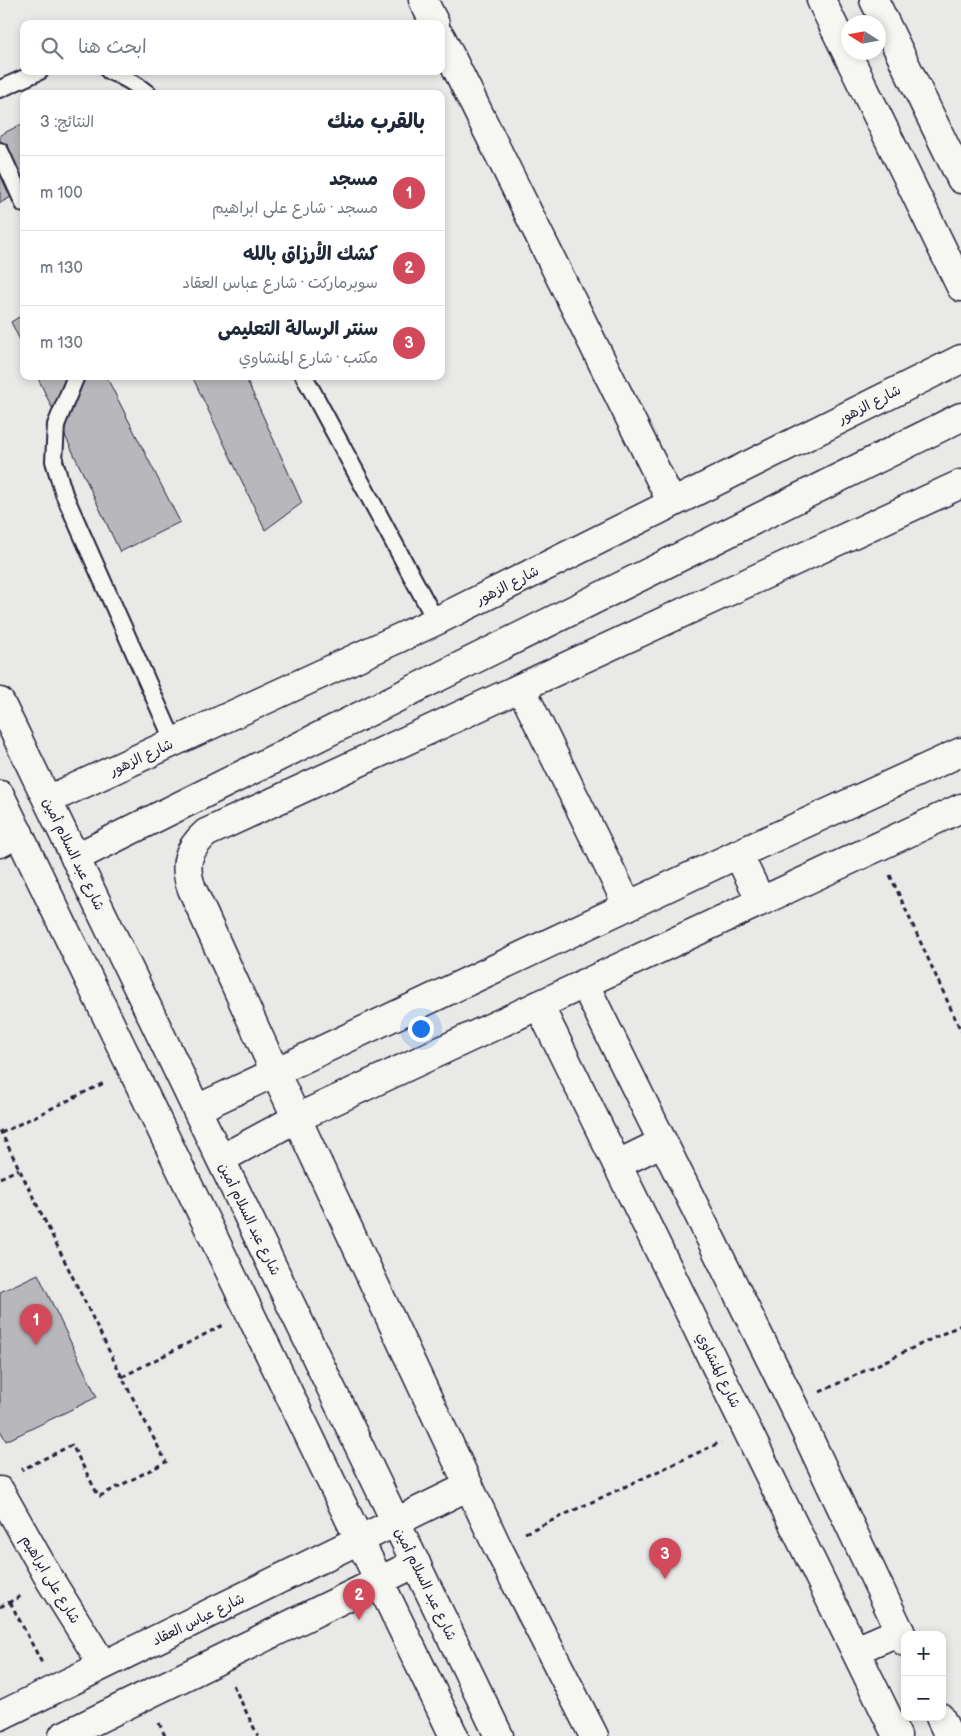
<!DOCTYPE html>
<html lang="ar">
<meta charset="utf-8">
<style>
:root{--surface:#fff;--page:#f2f2f3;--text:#1f2937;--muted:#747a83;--line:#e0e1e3;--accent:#d1495b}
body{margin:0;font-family:"Balsamiq Sans","Playpen Sans Arabic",sans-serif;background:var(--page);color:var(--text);direction:rtl}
.controls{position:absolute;right:15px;bottom:15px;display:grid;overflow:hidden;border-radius:10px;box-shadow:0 2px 8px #0003}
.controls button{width:45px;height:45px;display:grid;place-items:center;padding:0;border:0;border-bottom:1px solid var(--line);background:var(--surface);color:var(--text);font:25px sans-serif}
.compass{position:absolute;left:841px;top:15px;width:45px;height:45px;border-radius:50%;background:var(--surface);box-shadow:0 2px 8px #0003;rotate:281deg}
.you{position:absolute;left:420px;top:1028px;width:18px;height:18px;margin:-12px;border:4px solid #fff;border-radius:50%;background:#1a73e8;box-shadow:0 0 0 8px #1a73e833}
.badge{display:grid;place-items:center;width:32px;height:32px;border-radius:50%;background:var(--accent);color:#fff;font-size:16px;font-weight:700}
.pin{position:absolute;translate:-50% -41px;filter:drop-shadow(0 1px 2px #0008)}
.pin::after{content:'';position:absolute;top:26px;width:18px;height:15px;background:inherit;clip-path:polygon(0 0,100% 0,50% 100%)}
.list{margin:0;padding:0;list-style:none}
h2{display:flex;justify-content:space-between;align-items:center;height:65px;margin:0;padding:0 20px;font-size:21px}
h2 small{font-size:16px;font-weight:400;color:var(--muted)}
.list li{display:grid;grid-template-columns:32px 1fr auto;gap:15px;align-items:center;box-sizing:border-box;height:75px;padding:0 20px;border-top:1px solid var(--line)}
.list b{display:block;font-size:19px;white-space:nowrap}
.list p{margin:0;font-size:16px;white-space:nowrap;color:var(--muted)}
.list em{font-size:16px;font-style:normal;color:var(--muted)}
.icon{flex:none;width:28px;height:28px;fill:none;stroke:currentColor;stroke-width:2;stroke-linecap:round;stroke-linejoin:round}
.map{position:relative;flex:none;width:961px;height:1736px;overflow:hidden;direction:ltr}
.search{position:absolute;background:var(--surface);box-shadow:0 2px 8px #0003;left:20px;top:20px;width:425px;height:55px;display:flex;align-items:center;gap:12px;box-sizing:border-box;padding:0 18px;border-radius:10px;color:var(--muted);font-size:19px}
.panel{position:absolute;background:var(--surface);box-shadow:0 2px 8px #0003;left:20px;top:90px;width:425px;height:290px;border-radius:10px;direction:rtl}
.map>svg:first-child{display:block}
.building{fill:#b8b8bc;stroke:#22223b}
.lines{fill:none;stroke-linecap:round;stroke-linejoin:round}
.lane-casing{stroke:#22223b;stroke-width:20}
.street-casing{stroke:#22223b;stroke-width:31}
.secondary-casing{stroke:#22223b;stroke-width:31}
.path{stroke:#22223b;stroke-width:3;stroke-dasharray:5 4;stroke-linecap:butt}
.lane{stroke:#f6f6f2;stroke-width:16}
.street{stroke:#f6f6f2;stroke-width:28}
.secondary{stroke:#f6f6f2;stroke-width:28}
.labels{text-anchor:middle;stroke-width:4;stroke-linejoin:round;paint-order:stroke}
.street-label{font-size:14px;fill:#22223b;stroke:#f6f6f2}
</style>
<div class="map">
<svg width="961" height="1736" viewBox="0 0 961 1736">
<rect width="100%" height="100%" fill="#e9e9e7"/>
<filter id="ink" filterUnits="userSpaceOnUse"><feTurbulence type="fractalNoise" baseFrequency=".02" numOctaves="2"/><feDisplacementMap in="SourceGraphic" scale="10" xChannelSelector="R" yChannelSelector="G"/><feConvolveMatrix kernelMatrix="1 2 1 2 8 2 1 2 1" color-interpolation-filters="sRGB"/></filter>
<g filter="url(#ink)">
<g class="building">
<path d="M24,123V190L0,203V135Z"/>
<path d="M24,314V348L11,322Z"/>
<path d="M37,376H106L180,522L120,552Z"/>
<path d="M192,376H245L302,503L265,530Z"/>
<path d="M38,1274L97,1397L6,1441L0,1430V1292Z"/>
</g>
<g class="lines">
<defs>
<g id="lane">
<path d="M109,71C123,76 136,84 148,94"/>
<path d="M0,89L40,71"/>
<path d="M0,151L24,204"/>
<path d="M76,376L56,425L54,461L64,494L174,742"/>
<path d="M304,376L436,621"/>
</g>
<g id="street">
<path d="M423,0L435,24"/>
<path d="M821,0L961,287"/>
<path d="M874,0L961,179"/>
<path d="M441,37L672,503"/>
<path d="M521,688L628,906"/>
<path d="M48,800L436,621L961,359"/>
<path d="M0,843L19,833"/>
<path d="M738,854L761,901"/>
<path d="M75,858L961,417"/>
<path d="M584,983L793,1405L905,1642"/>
<path d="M539,1005L897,1736"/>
<path d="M197,1109L738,854L961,752"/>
<path d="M221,1159L297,1118L961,808"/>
<path d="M618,1164L663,1142"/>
<path d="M0,1491L50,1580L103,1665"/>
<path d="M856,1650L900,1631"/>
<path d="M0,1716L469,1486"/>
<path d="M940,1717L949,1736"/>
<path d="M63,1736L416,1563"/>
<path d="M594,1736L497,1546L275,1072L192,889C183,865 187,850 206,833L961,484"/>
</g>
<g id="secondary">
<path d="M0,702L499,1736"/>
<path d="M0,795L454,1736"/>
</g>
</defs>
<use href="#lane" class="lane-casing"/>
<use href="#street" class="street-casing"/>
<use href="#secondary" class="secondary-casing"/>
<g class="path">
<path d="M890,875L961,1031"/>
<path d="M0,1130L122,1377L166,1462L100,1496L98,1495L72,1445L21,1470"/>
<path d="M1,1133L106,1082"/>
<path d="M0,1178L19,1169"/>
<path d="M122,1377L223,1325"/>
<path d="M820,1392L961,1325"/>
<path d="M525,1533L721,1442"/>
<path d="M10,1602L42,1663"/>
<path d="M0,1607L23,1595"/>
<path d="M233,1685L258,1736"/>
<path d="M159,1723L165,1736"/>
</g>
<use href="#lane" class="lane"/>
<use href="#street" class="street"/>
<use href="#secondary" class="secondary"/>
</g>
</g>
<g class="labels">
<g class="street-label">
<text transform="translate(869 404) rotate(-27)" y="5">شارع الزهور</text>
<text transform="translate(507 585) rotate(-27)" y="5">شارع الزهور</text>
<text transform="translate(141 757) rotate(-25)" y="5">شارع الزهور</text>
<text transform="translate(74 854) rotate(64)" y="5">شارع عبد السلام أمين</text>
<text transform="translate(250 1219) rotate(64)" y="5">شارع عبد السلام أمين</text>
<text transform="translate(719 1370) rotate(64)" y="5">شارع المنشاوي</text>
<text transform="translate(51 1579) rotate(59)" y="5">شارع على ابراهيم</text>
<text transform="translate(426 1584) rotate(64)" y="5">شارع عبد السلام أمين</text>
<text transform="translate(198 1619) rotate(-26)" y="5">شارع عباس العقاد</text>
</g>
</g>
</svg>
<div class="controls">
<button>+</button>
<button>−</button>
</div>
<svg class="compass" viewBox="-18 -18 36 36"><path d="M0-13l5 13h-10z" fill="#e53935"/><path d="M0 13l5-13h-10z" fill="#747a83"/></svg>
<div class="you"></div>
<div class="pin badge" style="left:36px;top:1345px">1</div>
<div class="pin badge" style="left:359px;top:1620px">2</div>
<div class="pin badge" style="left:665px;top:1579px">3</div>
<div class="search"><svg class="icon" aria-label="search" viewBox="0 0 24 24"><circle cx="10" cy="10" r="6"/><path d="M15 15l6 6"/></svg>ابحث هنا</div>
<section class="panel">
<h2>بالقرب منك<small>النتائج: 3</small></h2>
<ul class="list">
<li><span class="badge">1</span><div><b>مسجد</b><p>مسجد · شارع على ابراهيم</p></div><em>100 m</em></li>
<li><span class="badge">2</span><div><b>كشك الأرزاق بالله</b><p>سوبرماركت · شارع عباس العقاد</p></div><em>130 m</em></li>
<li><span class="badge">3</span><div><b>سنتر الرسالة التعليمى</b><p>مكتب · شارع المنشاوي</p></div><em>130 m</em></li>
</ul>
</section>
</div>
